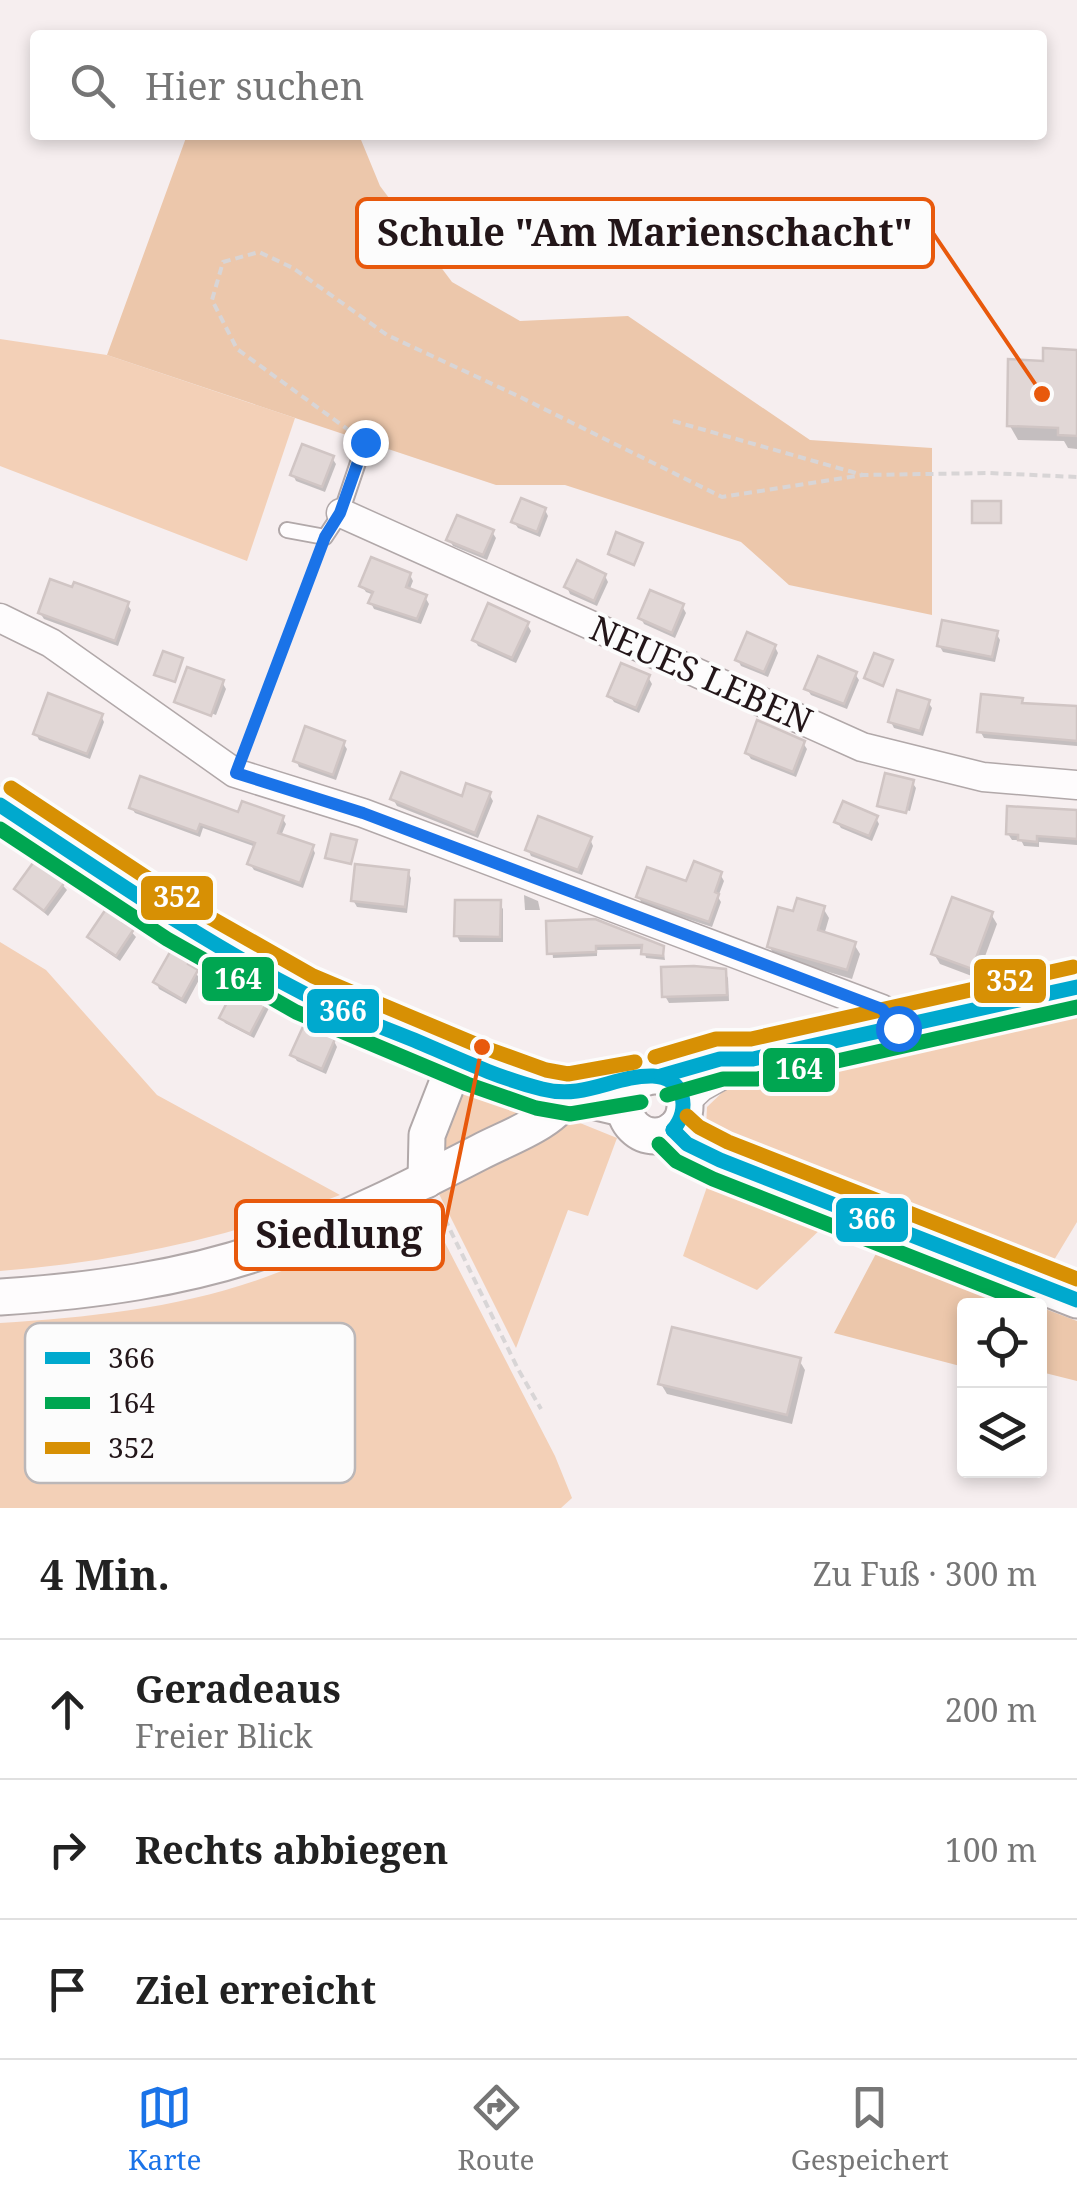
<!DOCTYPE html>
<html lang="de">
<meta charset="utf-8">
<style>
:root{--surface:#fff;--page:#f6f6f6;--text:#222;--muted:#767676;--line:#e0e0e0;--accent:#1a73e8}
body{margin:0;font-family:"Noto Serif",serif;background:var(--page);color:var(--text)}
.controls{position:absolute;right:30px;bottom:30px;display:grid;overflow:hidden;border-radius:10px;box-shadow:0 5px 15px #0003}
.controls button{width:90px;height:90px;display:grid;place-items:center;padding:0;border:0;border-bottom:2px solid var(--line);background:var(--surface);color:var(--text);font:50px sans-serif}
.stop{position:absolute;width:30px;height:30px;margin:-22px;border:8px solid #1a73e8;border-radius:50%;background:#fff}
.stop.end{background:#1a73e8;border-color:#fff;box-shadow:0 2px 10px #0008}
.list{margin:0;padding:0;list-style:none}
h2{display:flex;justify-content:space-between;align-items:center;height:130px;margin:0;padding:0 40px;font-size:42px}
h2 small{font-size:32px;font-weight:400;color:var(--muted)}
.list li{display:grid;grid-template-columns:65px 1fr auto;gap:30px;align-items:center;box-sizing:border-box;height:140px;padding:0 40px;border-top:2px solid var(--line)}
.list b{display:block;font-size:38px;white-space:nowrap}
.list p{margin:0;font-size:32px;white-space:nowrap;color:var(--muted)}
.list em{font-size:32px;font-style:normal;color:var(--muted)}
.icon{flex:none;width:55px;height:55px;fill:none;stroke:currentColor;stroke-width:2;stroke-linecap:round;stroke-linejoin:round}
.map{position:relative;flex:none;width:1077px;height:1508px;overflow:hidden}
.search{position:absolute;background:var(--surface);box-shadow:0 5px 15px #0003;left:30px;right:30px;top:30px;height:110px;display:flex;align-items:center;gap:25px;box-sizing:border-box;padding:0 35px;border-radius:10px;color:var(--muted);font-size:38px}
.sheet{height:550px;background:var(--surface)}
nav{display:flex;justify-content:space-around;align-items:center;box-sizing:border-box;height:140px;border-top:2px solid var(--line);background:var(--surface);font-size:28px;color:var(--muted)}
nav a{display:grid;justify-items:center;gap:5px}
nav .on{color:var(--accent)}
.map>svg:first-child{display:block}
.green{fill:#f3d0b7}
.forest{fill:#ecc7ab}
.shadow{fill:#0003}
.building{fill:#e1d7d6;stroke:#d0c5c4;stroke-width:2.5}
.lines{fill:none;stroke-linecap:round;stroke-linejoin:round}
.service-casing{stroke:#b1a8a9;stroke-width:18}
.minor-casing{stroke:#b1a8a9;stroke-width:31}
.tertiary-casing{stroke:#b1a8a9;stroke-width:39}
.path{stroke:#d8d5d6;stroke-width:4;stroke-dasharray:8 5;stroke-linecap:butt}
.service{stroke:#fefcfd;stroke-width:14}
.minor{stroke:#fefcfd;stroke-width:28}
.tertiary{stroke:#fefcfd;stroke-width:35}
.bus-1-casing{stroke:#fcfcfc;stroke-width:22}
.bus-2-casing{stroke:#fcfcfc;stroke-width:22}
.bus-3-casing{stroke:#fcfcfc;stroke-width:22}
.bus-1{stroke:#00a9ce;stroke-width:15}
.bus-2{stroke:#00a651;stroke-width:15}
.bus-3{stroke:#d79004;stroke-width:15}
.route{stroke:#1a73e8;stroke-width:12}
.labels{text-anchor:middle;stroke-width:8;stroke-linejoin:round;paint-order:stroke}
.street-label{font-size:35px;fill:#231619;stroke:#fcfcfc}
.key{fill:#fcfcfc;stroke:#bbb7b8;stroke-width:2.5}
.key-label{font-size:28px;fill:#231619}
.leader{fill:none;stroke:#e8590c;stroke-width:4}
.callout-dot{fill:#e8590c;stroke:#fcfcfc;stroke-width:4}
.callout{fill:#fcfcfc;stroke:#e8590c;stroke-width:4}
.callout-label{font-size:38px;text-anchor:middle;font-weight:bold;fill:#231619}
.line-badge{stroke:#fcfcfc;stroke-width:4}
.badge-label{font-size:28px;text-anchor:middle;font-weight:bold;fill:#fff}
</style>
<div class="map">
<svg width="1077" height="1508" viewBox="0 0 1077 1508">
<rect width="100%" height="100%" fill="#f6eeef"/>
<g class="green">
<path d="M0,339L107,355L295,418L247,561L0,466Z"/>
<path d="M0,942L46,970L157,1095L340,1195C230,1238 118,1262 0,1271Z"/>
<path d="M1077,1002V1222L1048,1270L722,1139L706,1127L707,1107L730,1085Z"/>
<path d="M467,1081L524,1100V1115L446,1162L438,1131Z"/>
<path d="M561,1120L580,1123L617,1138L588,1216L568,1210L516,1348L439,1194Z"/>
<path d="M709,1181L825,1225L757,1290L683,1256Z"/>
<path d="M425,1204L555,1456L572,1498L561,1508H0V1323C94,1317 190,1307 279,1272C329,1253 375,1225 425,1204Z"/>
</g>
<g class="forest">
<path d="M187,135H359L380,186L452,282L520,321L628,316L810,440L932,448V615L789,585L741,542L565,485H496L107,355Z"/>
<path d="M880,1246L1035,1305L964,1306V1367L834,1333Z"/>
<path d="M1040,1307L1077,1321V1381L1045,1373L1040,1375Z"/>
</g>
<g class="shadow">
<path d="M1077,352V449L1068,448L1064,441L1018,440L1010,426L1045,364Z"/>
<path d="M332,458L336,464L325,492L296,481L293,475Z"/>
<path d="M545,510L548,516L540,537L518,528L514,522Z"/>
<path d="M492,532L496,538L487,560L453,546L449,539Z"/>
<path d="M410,575L413,581L409,591L425,597L429,604L421,624L374,609L371,603L374,595L366,592L362,586Z"/>
<path d="M605,576L608,582L597,606L570,594L567,587Z"/>
<path d="M127,604L131,610L118,646L44,619L40,613Z"/>
<path d="M682,606L686,613L675,638L644,624L641,618Z"/>
<path d="M527,624L531,631L516,663L478,646L474,639Z"/>
<path d="M996,633L1000,640L995,662L943,652L939,645Z"/>
<path d="M775,647L778,653L768,677L741,666L738,660Z"/>
<path d="M188,670L222,682L226,689L216,715L178,701V705L177,702Z"/>
<path d="M855,674L859,680L847,709L811,695L807,689Z"/>
<path d="M648,677L652,684L639,713L614,702L610,696Z"/>
<path d="M1021,701L1024,705L1077,709V746L984,738L980,731Z"/>
<path d="M928,702L932,708L923,736L894,728L891,722Z"/>
<path d="M101,716L104,722L90,759L39,740L36,734Z"/>
<path d="M343,743L347,749L336,780L299,767L296,760Z"/>
<path d="M803,743L807,749L796,777L751,759L747,753Z"/>
<path d="M887,776L912,782L916,788L910,811L881,804V808L880,806Z"/>
<path d="M489,794L493,801L478,838L397,806L393,799H463Z"/>
<path d="M131,807L282,818L286,824L281,836L312,847L315,853L303,888L254,870L250,864L256,847L203,828L200,837L135,813Z"/>
<path d="M1077,815V845L1039,842V847L1024,846L1021,840H1012L1008,834Z"/>
<path d="M876,818L879,824L872,841L841,828L837,822Z"/>
<path d="M590,839L593,846L582,875L531,856L528,849Z"/>
<path d="M52,869L55,877L67,890L48,916L17,889Z"/>
<path d="M408,872L411,878L407,913L357,907L353,900Z"/>
<path d="M720,874L724,881L718,897L721,902L712,927L642,904L639,897Z"/>
<path d="M524,895L538,901L540,910H525Z"/>
<path d="M499,903L503,909V942H460L457,936Z"/>
<path d="M823,908L829,918L824,935L854,944L860,954L852,979L775,956L769,946L795,914Z"/>
<path d="M991,914L997,924L977,978L940,964L934,954Z"/>
<path d="M126,917L130,924L127,927L136,937L120,961L94,943L90,937Z"/>
<path d="M549,923L663,948L665,960L646,958L644,949L597,950V956L553,958Z"/>
<path d="M191,957L195,964L191,969L200,978L186,1004L159,989L156,982Z"/>
<path d="M724,971L728,978L729,1001L669,1003L665,996Z"/>
<path d="M267,1000L270,1006L254,1038L225,1023L222,1018Z"/>
<path d="M323,1028L325,1037L334,1041L337,1047L326,1074L297,1061L293,1055Z"/>
<path d="M799,1360L805,1370L792,1424L667,1394L661,1384Z"/>
</g>
<g class="building">
<path d="M1043,348L1077,350V436L1058,435V428L1007,426L1008,359L1043,361Z"/>
<path d="M302,444L334,456L322,487L290,475Z"/>
<path d="M521,498L546,508L537,532L511,522Z"/>
<rect x="972" y="501" width="29" height="22"/>
<path d="M457,515L494,530L483,555L446,540Z"/>
<path d="M616,532L643,543L634,565L608,554Z"/>
<path d="M371,557L411,573L406,587L427,595L417,619L368,603L373,592L359,586Z"/>
<path d="M577,560L606,574L594,601L564,587Z"/>
<path d="M50,579L72,587L74,582L129,602L115,641L38,613Z"/>
<path d="M650,590L684,604L672,633L638,618Z"/>
<path d="M488,603L529,622L512,658L472,640Z"/>
<path d="M942,620L998,631L992,657L937,646Z"/>
<path d="M747,632L776,645L764,672L735,660Z"/>
<path d="M163,651L183,658L175,682L154,675Z"/>
<path d="M874,653L893,660L883,686L864,678Z"/>
<path d="M818,656L857,672L844,704L804,689Z"/>
<path d="M621,663L650,675L636,708L607,696Z"/>
<path d="M187,667L224,680L211,716L174,702Z"/>
<path d="M897,690L930,700L920,731L888,722Z"/>
<path d="M48,693L103,714L87,754L33,734Z"/>
<path d="M981,694L1023,698L1022,703L1077,706V741L977,732Z"/>
<path d="M757,720L805,741L793,772L745,753Z"/>
<path d="M305,726L345,741L333,775L293,761Z"/>
<path d="M401,772L462,796L466,783L491,792L475,833L390,799Z"/>
<path d="M885,773L914,780L906,813L877,806Z"/>
<path d="M140,776L238,812L242,801L284,816L278,833L314,845L300,883L247,864L255,843L200,824L197,832L129,808Z"/>
<path d="M843,801L878,816L869,836L834,822Z"/>
<path d="M1007,806L1077,810V839L1037,836V842L1018,840V835L1006,834Z"/>
<path d="M538,816L592,837L578,870L525,850Z"/>
<path d="M331,834L357,840L351,864L325,858Z"/>
<path d="M38,856L54,867L51,872L65,882L44,911L14,889Z"/>
<path d="M694,861L722,872L715,892L719,894L709,922L636,897L647,867L686,881Z"/>
<path d="M355,864L409,870L405,907L351,901Z"/>
<path d="M952,897L993,912L972,969L931,954Z"/>
<path d="M797,898L825,906L818,930L856,942L847,970L767,947L778,907L793,911Z"/>
<path d="M455,900H501L500,937L454,936Z"/>
<path d="M110,903L128,916L123,922L134,929L116,956L87,937Z"/>
<path d="M595,919L664,946L663,956L641,954L642,945L596,946V952L547,954L546,921Z"/>
<path d="M174,945L193,955L188,964L198,970L182,999L153,982Z"/>
<path d="M694,966L726,969L727,995L662,997L661,967Z"/>
<path d="M238,981L269,998L250,1034L219,1018Z"/>
<path d="M307,1018L324,1026L321,1033L335,1039L322,1069L290,1055Z"/>
<path d="M672,1327L801,1358L787,1415L658,1384Z"/>
</g>
<g class="lines">
<defs>
<path id="service" d="M287,530L325,537L341,513L365,442"/>
<g id="minor">
<path d="M341,513L862,747L983,777L1077,785"/>
<path d="M0,618L51,643L235,773L363,813L882,1009L898,1028"/>
<path d="M661,1076L720,1059H753L1077,987"/>
<path d="M685,1102L701,1087L742,1064"/>
</g>
<g id="tertiary">
<path d="M0,805L178,922L304,994L475,1066L541,1089L626,1109"/>
<circle cx="655" cy="1106" r="30"/>
<path d="M673,1130L687,1144L720,1160L1077,1300"/>
<path d="M426,1180L427,1135L457,1058"/>
<path d="M0,1297C91,1291 184,1279 271,1248C343,1222 412,1187 480,1152C508,1137 553,1123 568,1094"/>
</g>
</defs>
<use href="#service" class="service-casing"/>
<use href="#minor" class="minor-casing"/>
<use href="#tertiary" class="tertiary-casing"/>
<g class="path">
<path d="M673,421L863,475L989,473L1077,477"/>
<path d="M350,431L237,349L212,300L223,262L259,252L293,268L387,335L518,396L722,497L863,475"/>
<path d="M244,750L319,553"/>
<path d="M439,1207L518,1369L541,1409"/>
</g>
<use href="#service" class="service"/>
<use href="#minor" class="minor"/>
<use href="#tertiary" class="tertiary"/>
<defs>
<g id="bus-1">
<path d="M0,805C99,870 197,939 303,993C338,1011 377,1025 414,1040C456,1058 498,1078 542,1089C585,1100 615,1075 653,1076C685,1078 691,1109 673,1130"/>
<path d="M661,1076L720,1059H753L1077,987"/>
<path d="M673,1130L687,1144L720,1160L1077,1300"/>
</g>
<g id="bus-2">
<path d="M0,829L167,939L296,1012L467,1084L536,1108L570,1114L641,1102"/>
<path d="M667,1095L723,1079H757L1077,1007"/>
<path d="M659,1144L676,1161L713,1179L1036,1306"/>
</g>
<g id="bus-3">
<path d="M11,788L188,905L313,976L482,1047L546,1070L568,1074L635,1062"/>
<path d="M655,1057L716,1039H751L1073,967"/>
<path d="M687,1116L699,1127L728,1142L1077,1279"/>
</g>
</defs>
<use href="#bus-1" class="bus-1-casing"/>
<use href="#bus-2" class="bus-2-casing"/>
<use href="#bus-3" class="bus-3-casing"/>
<use href="#bus-1" class="bus-1"/>
<use href="#bus-2" class="bus-2"/>
<use href="#bus-3" class="bus-3"/>
</g>
<g class="lines">
<path class="route" d="M365,442L340,513L325,537L236,773L363,813L882,1009L898,1028"/>
</g>
<g class="labels">
<g class="street-label">
<text transform="translate(701 675) rotate(24)" y="12">NEUES LEBEN</text>
</g>
</g>
<rect x="25" y="1323" width="330" height="160" rx="15" class="key"/>
<rect x="45" y="1352" width="45" height="12" fill="#00a9ce"/>
<rect x="45" y="1397" width="45" height="12" fill="#00a651"/>
<rect x="45" y="1442" width="45" height="12" fill="#d79004"/>
<g class="key-label">
<text x="108" y="1368">366</text>
<text x="108" y="1413">164</text>
<text x="108" y="1458">352</text>
</g>
<path class="leader" d="M1042 394L933 233M482 1047L443 1235"/>
<g class="callout-dot">
<circle cx="1042" cy="394" r="10"/>
<circle cx="482" cy="1047" r="10"/>
</g>
<g class="callout">
<rect x="357" y="199" width="576" height="68" rx="10"/>
<rect x="236" y="1201" width="207" height="68" rx="10"/>
</g>
<g class="callout-label">
<text x="645" y="246">Schule "Am Marienschacht"</text>
<text x="339" y="1248">Siedlung</text>
</g>
<g class="line-badge">
<rect x="139" y="874" width="76" height="48" rx="10" fill="#d79004"/>
<rect x="200" y="955" width="76" height="48" rx="10" fill="#00a651"/>
<rect x="972" y="957" width="76" height="48" rx="10" fill="#d79004"/>
<rect x="305" y="987" width="76" height="48" rx="10" fill="#00a9ce"/>
<rect x="761" y="1046" width="76" height="48" rx="10" fill="#00a651"/>
<rect x="834" y="1196" width="76" height="48" rx="10" fill="#00a9ce"/>
</g>
<g class="badge-label">
<text x="177" y="907">352</text>
<text x="238" y="989">164</text>
<text x="1010" y="991">352</text>
<text x="343" y="1021">366</text>
<text x="799" y="1079">164</text>
<text x="872" y="1229">366</text>
</g>
</svg>
<div class="controls">
<button><svg class="icon" aria-label="locate" viewBox="0 0 24 24"><circle cx="12" cy="12" r="6"/><path d="M12 2v4M12 18v4M2 12h4M18 12h4"/></svg></button>
<button><svg class="icon" aria-label="layers" viewBox="0 0 24 24"><path d="M12 4l9 5-9 5-9-5zM3 14l9 5 9-5"/></svg></button>
</div>
<div class="stop" style="left:898px;top:1028px"></div>
<div class="stop end" style="left:365px;top:442px"></div>
<div class="search"><svg class="icon" aria-label="search" viewBox="0 0 24 24"><circle cx="10" cy="10" r="6"/><path d="M15 15l6 6"/></svg>Hier suchen</div>
</div>
<section class="sheet">
<h2>4 Min.<small>Zu Fuß · 300 m</small></h2>
<ul class="list">
<li><svg class="icon" aria-label="ahead" viewBox="0 0 24 24"><path d="M12 20V5M6 11l6-6 6 6"/></svg><div><b>Geradeaus</b><p>Freier Blick</p></div><em>200 m</em></li>
<li><svg class="icon" aria-label="right" viewBox="0 0 24 24"><path d="M7 20v-9h11M14 6l5 5-5 5"/></svg><div><b>Rechts abbiegen</b></div><em>100 m</em></li>
<li><svg class="icon" aria-label="arrive" viewBox="0 0 24 24"><path d="M6 21V4h12l-3 4 3 4H6"/></svg><div><b>Ziel erreicht</b></div></li>
</ul>
</section>
<nav>
<a class="on"><svg class="icon" aria-label="map" viewBox="0 0 24 24"><path d="M3 6l6-2 6 2 6-2v14l-6 2-6-2-6 2zM9 4v14M15 6v14"/></svg>Karte</a>
<a><svg class="icon" aria-label="directions" viewBox="0 0 24 24"><path d="M12 3l9 9-9 9-9-9zM9 14v-3h6M13 9l2 2-2 2"/></svg>Route</a>
<a><svg class="icon" aria-label="saved" viewBox="0 0 24 24"><path d="M7 4h10v16l-5-4-5 4z"/></svg>Gespeichert</a>
</nav>
